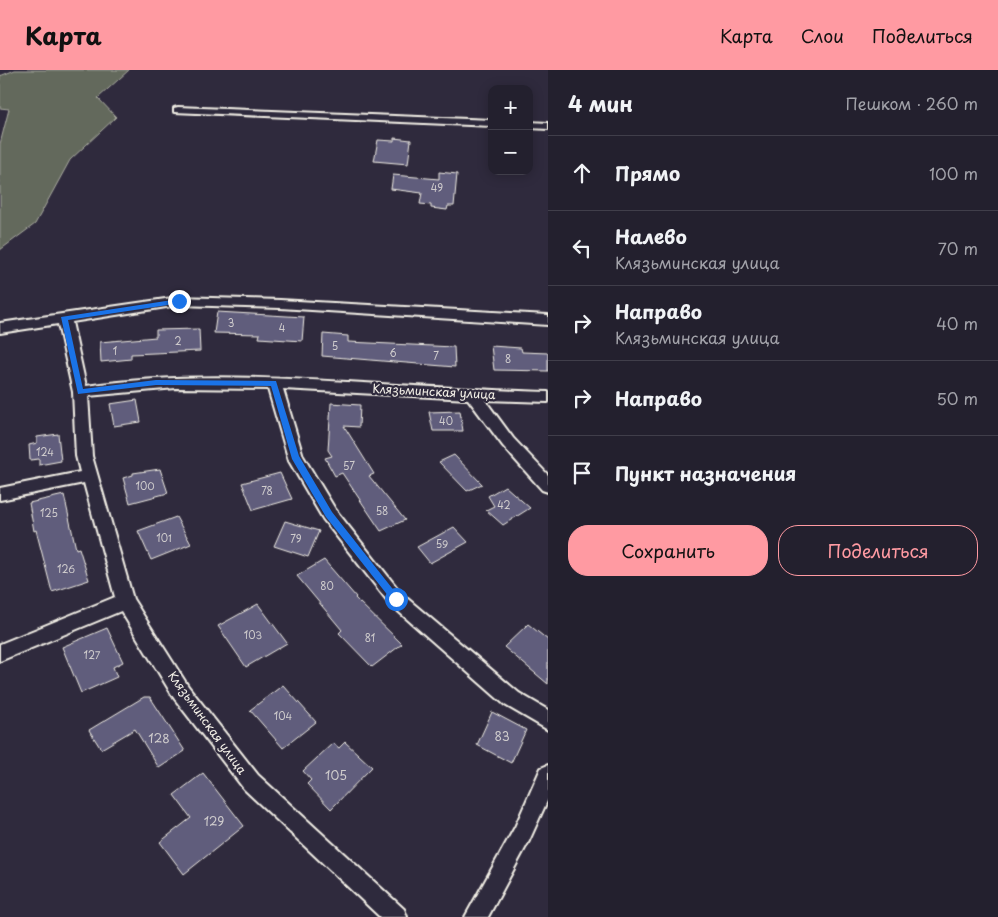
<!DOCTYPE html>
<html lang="ru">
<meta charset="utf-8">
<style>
:root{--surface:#23202e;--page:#2f2d3a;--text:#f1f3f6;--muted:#a3a3aa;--line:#403e4a;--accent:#ff9aa2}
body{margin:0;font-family:"Playpen Sans",sans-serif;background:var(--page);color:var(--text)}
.controls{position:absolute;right:15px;top:15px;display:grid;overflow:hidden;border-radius:10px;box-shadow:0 2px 12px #0003}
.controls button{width:45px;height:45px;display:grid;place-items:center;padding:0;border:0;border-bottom:1px solid var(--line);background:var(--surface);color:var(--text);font:25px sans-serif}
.stop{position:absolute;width:15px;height:15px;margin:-11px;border:4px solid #1a73e8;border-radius:50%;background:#fff}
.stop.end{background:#1a73e8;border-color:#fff;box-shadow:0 1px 5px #0008}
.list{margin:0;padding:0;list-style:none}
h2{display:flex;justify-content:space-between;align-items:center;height:65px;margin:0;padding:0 20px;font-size:21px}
h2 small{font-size:16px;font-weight:400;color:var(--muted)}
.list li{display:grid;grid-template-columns:32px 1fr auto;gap:15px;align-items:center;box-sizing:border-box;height:75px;padding:0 20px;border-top:1px solid var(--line)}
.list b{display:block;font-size:19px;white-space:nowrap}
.list p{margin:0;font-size:16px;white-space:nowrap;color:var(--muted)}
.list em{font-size:16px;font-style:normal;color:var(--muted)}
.actions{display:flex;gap:10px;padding:15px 20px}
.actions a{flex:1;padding:11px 0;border:1px solid var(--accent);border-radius:20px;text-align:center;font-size:18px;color:var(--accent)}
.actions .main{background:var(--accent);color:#111}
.icon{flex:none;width:28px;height:28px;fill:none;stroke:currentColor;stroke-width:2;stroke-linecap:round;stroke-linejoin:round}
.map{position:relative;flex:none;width:548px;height:847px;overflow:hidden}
header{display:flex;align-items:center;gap:30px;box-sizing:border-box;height:70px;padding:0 25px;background:var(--accent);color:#111}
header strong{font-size:24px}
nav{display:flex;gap:28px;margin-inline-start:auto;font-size:18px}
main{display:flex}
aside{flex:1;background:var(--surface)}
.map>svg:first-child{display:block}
.green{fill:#63695c;stroke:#acada2}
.building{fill:#605d7b;stroke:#f4f1e8}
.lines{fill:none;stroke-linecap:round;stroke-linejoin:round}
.minor-casing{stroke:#f4f1e8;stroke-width:4}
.minor{fill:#2f2a3d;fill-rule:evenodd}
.route{fill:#1a73e8}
.labels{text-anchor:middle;stroke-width:4.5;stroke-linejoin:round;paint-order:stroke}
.number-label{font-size:10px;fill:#cfcccd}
.street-label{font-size:12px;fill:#f4f1e8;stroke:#2f2a3d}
.near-number-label{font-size:12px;fill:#cfcccd}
</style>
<header>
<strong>Карта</strong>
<nav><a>Карта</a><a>Слои</a><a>Поделиться</a></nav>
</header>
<main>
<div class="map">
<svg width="548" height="847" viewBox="0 0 548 847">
<rect width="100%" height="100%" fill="#2f2a3d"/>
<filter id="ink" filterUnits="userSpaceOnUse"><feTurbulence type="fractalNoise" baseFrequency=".02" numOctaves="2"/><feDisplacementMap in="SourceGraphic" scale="10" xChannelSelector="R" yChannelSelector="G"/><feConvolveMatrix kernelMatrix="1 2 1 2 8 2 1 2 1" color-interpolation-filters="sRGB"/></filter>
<g filter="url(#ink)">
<path class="green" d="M15,0H129L98,28L116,47L70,90L35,154L0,180V74L9,39L0,38V6Z"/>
<g class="building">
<path d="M394,68L411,70L408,94L374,91L378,70L394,71Z"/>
<path d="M439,102L457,104L454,136H448L447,140L431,138V135L420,134L422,123L391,119L393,105L439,109Z"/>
<path d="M217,242L304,247L302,271L259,268L260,264L214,263Z"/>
<path d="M199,259L200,281L131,284V289L101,292L100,272L156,267V260Z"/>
<path d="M323,264L348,266V272L454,277L455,297L322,286Z"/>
<path d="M491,276L521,278L522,282L548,283V301L494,300Z"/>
<path d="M137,330L141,352L114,356L110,334Z"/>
<path d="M331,333L360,335L359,357L344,356L374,404L369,406L405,450L381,461L342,403L335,406L325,388L332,386L328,380Z"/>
<path d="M460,341L463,361H433L429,342Z"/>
<path d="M58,364L61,391L39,395V389L30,390L29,375L37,373V367Z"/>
<path d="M454,385L482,414L467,421L439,392Z"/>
<path d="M160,399L168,423L130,433L123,408L133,405V403Z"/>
<path d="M280,403L292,429L253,440L242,413Z"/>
<path d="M505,416L530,438L503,455L486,440L494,436L488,426Z"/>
<path d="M64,425L76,479L79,478L89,510L52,522L36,460L34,461L29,433Z"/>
<path d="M176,447L191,474L151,490L138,461Z"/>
<path d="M285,451L319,461L308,487L274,476Z"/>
<path d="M454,457L468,472L430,493L417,477Z"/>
<path d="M324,490L356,527L355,528L402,574L372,597L339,563L342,560L297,506Z"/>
<path d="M258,534L287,573L246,597L218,556Z"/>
<path d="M528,554L548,570V614L504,577Z"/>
<path d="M107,558L123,592L113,597L117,607L81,623L62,577Z"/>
<path d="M283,615L316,652L283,678L250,640Z"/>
<path d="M144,627H150L185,681L159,698L135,659L101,679L89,660Z"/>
<path d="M492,642L526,660L511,693L477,675Z"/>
<path d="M345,672L372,697L331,739L307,714L311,710L303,701L333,673L339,678Z"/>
<path d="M203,703L244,756L184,804L160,772L191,748L174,725Z"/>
</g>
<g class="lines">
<defs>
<g id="minor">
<path d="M178,37L492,50V56L174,42V38Z"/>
<path d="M529,52L548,53V59L529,58Z"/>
<path d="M179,227L280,230L548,245V255L280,238L179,235L72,252L86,316C173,303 260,307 347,312C414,316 481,320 548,322V332L485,330L513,368L548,405V422L542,420L503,376L468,329L283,319L303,386L335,439L402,524L519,623L548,640V660L505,635L390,534L323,449L289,391L268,319L176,318L88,326L92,386L133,529L188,616L258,705L404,839L407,847H380L244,719L174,628L121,541L0,591V574L115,527L84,413L0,430V418L80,402L76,386L73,322L58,254L0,263V253Z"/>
<path d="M548,695V729L529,771L488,847H465L515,757L541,698Z"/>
</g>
</defs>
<use href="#minor" class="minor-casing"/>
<use href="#minor" class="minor"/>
</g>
</g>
<path class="route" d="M179,229L181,233L68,250L83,319L156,310L276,311L299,386L332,442L399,527V532H393L326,447L292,389L271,316L156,315L78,324L61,247Z"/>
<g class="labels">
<g class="number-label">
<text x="437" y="122">49</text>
<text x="231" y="257">3</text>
<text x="282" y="262">4</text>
<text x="178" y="275">2</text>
<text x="335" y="280">5</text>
<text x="115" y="285">1</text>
<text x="393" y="287">6</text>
<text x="436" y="290">7</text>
<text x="508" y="293">8</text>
<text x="446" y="355">40</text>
<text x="45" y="386">124</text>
<text x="349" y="400">57</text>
<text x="145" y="420">100</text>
<text x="267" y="425">78</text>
<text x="504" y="439">42</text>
<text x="382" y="445">58</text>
<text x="49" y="447">125</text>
<text x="164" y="472">101</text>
<text x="296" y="473">79</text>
<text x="442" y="478">59</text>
<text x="66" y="503">126</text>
<text x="327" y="520">80</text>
<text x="253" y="569">103</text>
<text x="370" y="572">81</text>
<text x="92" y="589">127</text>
<text x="283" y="650">104</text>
</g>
<g class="street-label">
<text transform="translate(434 322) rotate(3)" y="4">Клязьминская улица</text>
<text transform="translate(207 653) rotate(54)" y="4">Клязьминская улица</text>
</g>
<g class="near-number-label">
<text x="502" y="671">83</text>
<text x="159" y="673">128</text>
<text x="336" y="710">105</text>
<text x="214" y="756">129</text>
</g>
</g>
</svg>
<div class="controls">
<button>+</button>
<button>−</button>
</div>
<div class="stop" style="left:396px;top:529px"></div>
<div class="stop end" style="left:179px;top:231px"></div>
</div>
<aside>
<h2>4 мин<small>Пешком · 260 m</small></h2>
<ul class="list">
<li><svg class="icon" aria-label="ahead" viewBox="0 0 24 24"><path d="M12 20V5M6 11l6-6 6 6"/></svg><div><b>Прямо</b></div><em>100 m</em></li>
<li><svg class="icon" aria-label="left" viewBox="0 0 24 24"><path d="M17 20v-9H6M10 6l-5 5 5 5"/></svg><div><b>Налево</b><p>Клязьминская улица</p></div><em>70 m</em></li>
<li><svg class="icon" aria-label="right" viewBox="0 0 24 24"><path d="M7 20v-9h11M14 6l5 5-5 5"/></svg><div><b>Направо</b><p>Клязьминская улица</p></div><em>40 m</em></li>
<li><svg class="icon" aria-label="right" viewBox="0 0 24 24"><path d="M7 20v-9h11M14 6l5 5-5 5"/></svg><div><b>Направо</b></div><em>50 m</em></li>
<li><svg class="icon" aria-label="arrive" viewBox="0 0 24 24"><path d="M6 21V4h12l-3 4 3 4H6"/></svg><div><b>Пункт назначения</b></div></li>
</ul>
<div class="actions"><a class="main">Сохранить</a><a>Поделиться</a></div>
</aside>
</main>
